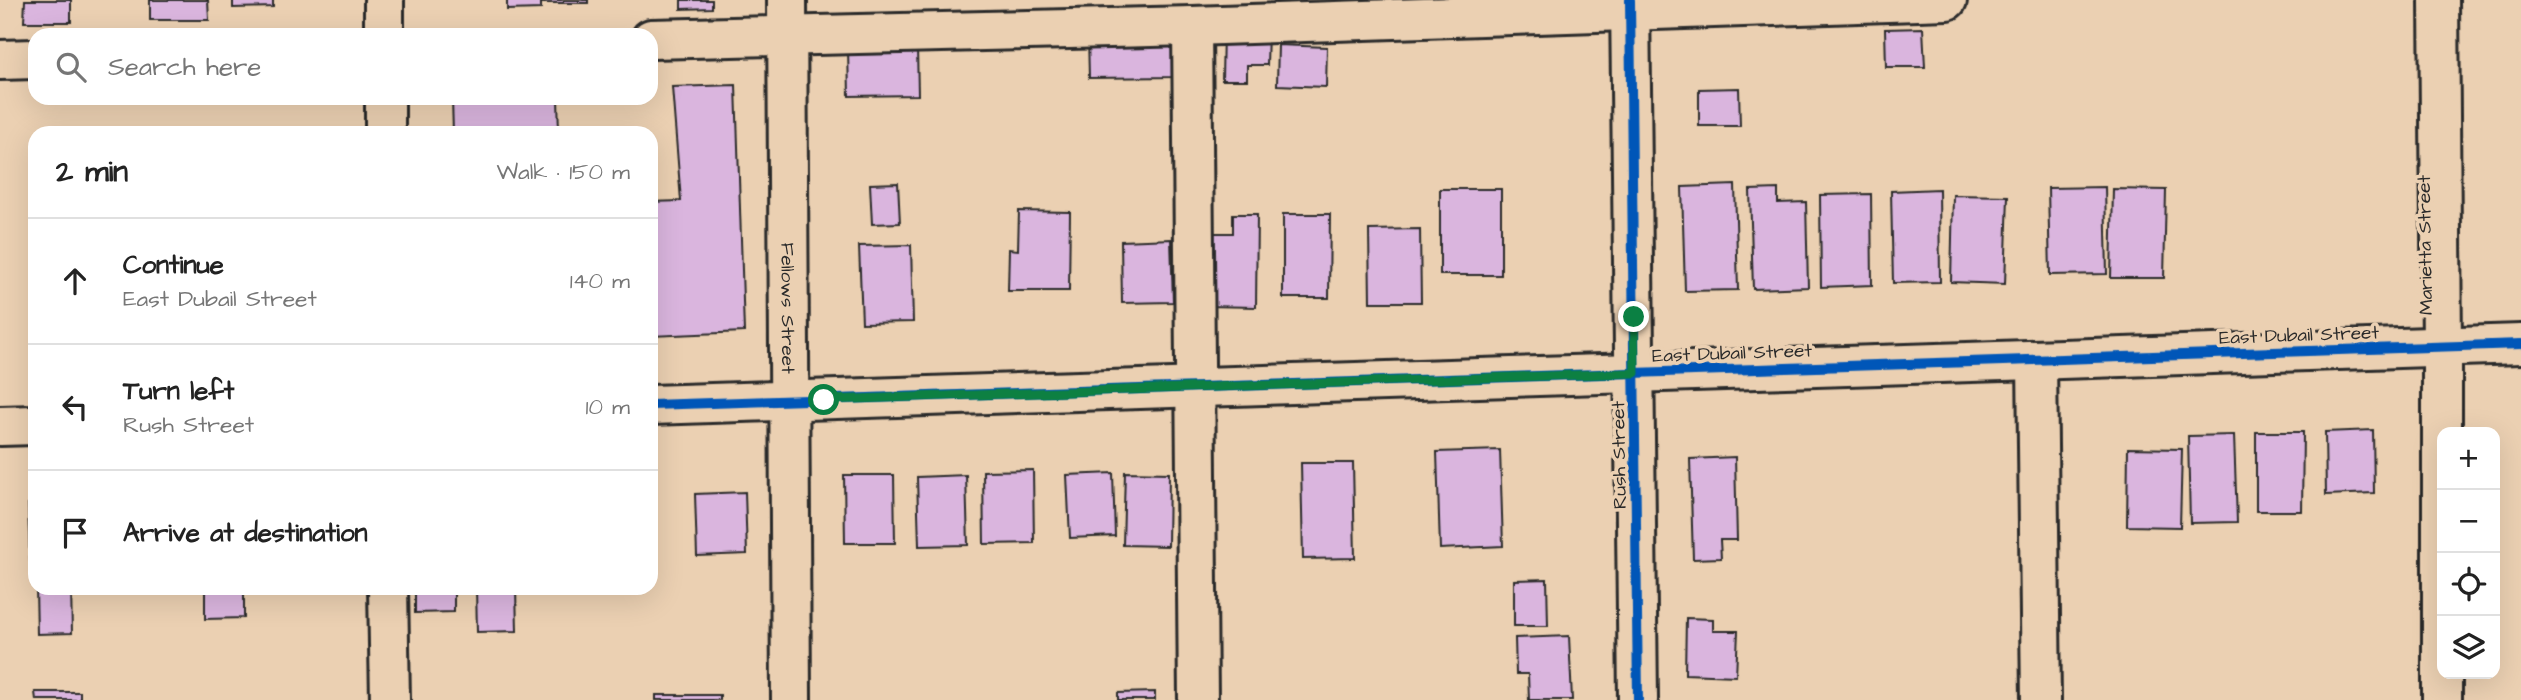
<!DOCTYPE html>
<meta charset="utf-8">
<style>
:root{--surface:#fff;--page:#f2f2f2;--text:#222;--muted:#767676;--line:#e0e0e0}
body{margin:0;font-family:"Architects Daughter",sans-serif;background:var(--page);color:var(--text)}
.controls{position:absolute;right:21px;bottom:21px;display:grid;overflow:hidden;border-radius:14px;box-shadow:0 7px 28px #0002}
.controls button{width:63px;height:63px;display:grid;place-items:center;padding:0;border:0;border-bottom:2px solid var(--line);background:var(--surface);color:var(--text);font:35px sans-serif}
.stop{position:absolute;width:21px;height:21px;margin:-16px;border:5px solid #0b8043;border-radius:50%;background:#fff}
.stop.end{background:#0b8043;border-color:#fff;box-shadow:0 2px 7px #0008}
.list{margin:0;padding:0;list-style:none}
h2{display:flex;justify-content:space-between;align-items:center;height:91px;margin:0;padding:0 28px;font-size:30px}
h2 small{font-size:23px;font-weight:400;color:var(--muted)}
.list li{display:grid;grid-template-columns:46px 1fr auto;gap:21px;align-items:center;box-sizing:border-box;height:126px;padding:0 28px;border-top:2px solid var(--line)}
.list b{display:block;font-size:26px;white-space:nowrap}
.list p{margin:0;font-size:23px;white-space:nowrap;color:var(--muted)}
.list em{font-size:23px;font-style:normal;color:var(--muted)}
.icon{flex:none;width:38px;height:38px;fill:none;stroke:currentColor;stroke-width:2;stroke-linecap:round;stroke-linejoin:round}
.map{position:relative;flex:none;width:2521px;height:700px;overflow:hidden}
.search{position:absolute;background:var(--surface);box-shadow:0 7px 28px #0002;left:28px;top:28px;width:630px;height:77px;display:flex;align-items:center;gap:18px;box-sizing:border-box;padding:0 24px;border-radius:21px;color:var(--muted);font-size:26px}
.panel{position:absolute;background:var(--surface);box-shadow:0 7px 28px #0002;left:28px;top:126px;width:630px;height:469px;border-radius:21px}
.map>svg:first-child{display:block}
.building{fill:#dab5de;stroke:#2b2b2b;stroke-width:2}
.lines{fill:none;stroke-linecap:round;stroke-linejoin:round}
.minor-casing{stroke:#2b2b2b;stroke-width:44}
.minor{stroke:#ebd0b2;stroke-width:38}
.cycleway-casing{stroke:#ebd0b2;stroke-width:15}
.cycleway{stroke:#0057b8;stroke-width:10}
.route{stroke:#0b8043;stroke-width:9}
.labels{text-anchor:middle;stroke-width:7;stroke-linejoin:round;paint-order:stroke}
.street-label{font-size:19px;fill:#2b2b2b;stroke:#ebd0b2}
</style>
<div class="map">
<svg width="2521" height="700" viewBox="0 0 2521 700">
<rect width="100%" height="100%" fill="#ebd0b2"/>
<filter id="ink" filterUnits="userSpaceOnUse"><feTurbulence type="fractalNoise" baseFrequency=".0143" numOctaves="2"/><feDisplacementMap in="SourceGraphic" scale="14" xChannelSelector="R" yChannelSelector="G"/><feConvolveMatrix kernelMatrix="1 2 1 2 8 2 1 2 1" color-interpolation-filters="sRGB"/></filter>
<g filter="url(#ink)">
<g class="building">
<path d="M25,0H71V22H24Z"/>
<path d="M150,0H208L209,20H150Z"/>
<path d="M233,0H273V7L233,8Z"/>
<path d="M507,0H541V9L507,10Z"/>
<path d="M544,0H588V3H543Z"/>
<path d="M681,0H712V8L681,9Z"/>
<path d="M1923,28L1925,67H1886L1885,29Z"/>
<path d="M1223,31L1268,32L1267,65H1247V80H1222Z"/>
<path d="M1176,34V77L1089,78L1088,35Z"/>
<path d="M1278,45L1327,47L1326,87L1277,85Z"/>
<path d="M917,47L918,95L849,96L848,48Z"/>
<path d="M736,85L744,332L651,336V202L681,201L672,87Z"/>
<path d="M1739,88L1740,126H1699V89Z"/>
<path d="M452,98H558L559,133H453Z"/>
<path d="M898,183L900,223L872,224L870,184Z"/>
<path d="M1735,185L1738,290L1685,291L1682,187Z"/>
<path d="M2105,187L2107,274L2050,275L2048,188Z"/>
<rect x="1440" y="189" width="61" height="86"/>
<path d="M1778,189V203L1806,202L1808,287L1753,289L1750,190Z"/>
<path d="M1939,189L1940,282L1893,283L1891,191Z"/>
<path d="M2113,189L2166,190L2164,278H2111Z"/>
<path d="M1871,194L1872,285L1821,287L1820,195Z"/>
<path d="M1953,195L2008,196L2005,284L1951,282Z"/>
<path d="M1019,211L1070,212L1069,291H1008L1009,249L1018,250Z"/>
<path d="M1233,214H1257L1256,307L1207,306V233H1233Z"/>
<path d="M1283,214H1330L1329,298H1283Z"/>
<path d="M1420,229L1421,302H1370L1369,230Z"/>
<path d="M1171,239L1173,302L1122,303L1121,241Z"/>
<path d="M911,245L913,322L862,323L859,246Z"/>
<path d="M2373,430L2374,493L2326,495L2325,432Z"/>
<path d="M2256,432H2303L2302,511H2256Z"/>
<path d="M2234,435L2237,522L2190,523L2188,436Z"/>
<path d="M2128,448L2182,449L2180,527L2127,526Z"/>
<path d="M1500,450L1503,546L1440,549L1437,452Z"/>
<path d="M1735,457L1737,540H1720L1721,558L1693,559L1690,459Z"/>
<path d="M1301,463H1353L1355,558L1303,559Z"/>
<path d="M1033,470L1034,543L984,544L983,471Z"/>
<path d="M1125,472L1169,473L1168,546L1123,545Z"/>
<path d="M1113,473L1115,536L1070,538L1067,475Z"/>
<path d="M844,475H894L895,543H845Z"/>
<path d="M966,475L968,545L919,546L917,477Z"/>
<path d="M745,492L747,554L697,556L695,494Z"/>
<path d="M28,504H35V563H30Z"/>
<path d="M1547,579L1548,626H1514V580Z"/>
<path d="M36,588H71L72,633L37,634Z"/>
<path d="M205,588H244V618L205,619Z"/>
<path d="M415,588H454V612L415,613Z"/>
<path d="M476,588H516L517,631L477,632Z"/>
<path d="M1686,618L1713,619V631H1738L1736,676L1685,674Z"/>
<path d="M1569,636L1572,700H1529L1528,674H1516L1515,638Z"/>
<path d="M35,692H80V700H36Z"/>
<path d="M1155,692V700H1118V693Z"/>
<rect x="656" y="695" width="64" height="5"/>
</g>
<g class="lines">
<defs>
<g id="minor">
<path d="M384,0V35"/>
<path id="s1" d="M787,0L791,700"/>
<path d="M1630,0L1638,700"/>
<path d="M2439,0L2442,346V700"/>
<path d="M1192,26L1198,700"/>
<path d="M651,39L1192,26L1947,0"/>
<path d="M0,60L35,59"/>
<path d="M385,98V133"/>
<path d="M2037,360L2041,700"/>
<path d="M651,405L2521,344"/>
<path d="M0,426L35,425"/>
<path d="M388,588L390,700"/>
</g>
</defs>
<use href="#minor" class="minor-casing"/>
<use href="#minor" class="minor"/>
<defs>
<g id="cycleway">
<path d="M1630,0L1638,700"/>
<path d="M651,405L2521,344"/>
</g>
</defs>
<use href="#cycleway" class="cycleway-casing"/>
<use href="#cycleway" class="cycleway"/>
</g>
</g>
<g class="lines" filter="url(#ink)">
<path class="route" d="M824,400L1635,373L1634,317"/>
</g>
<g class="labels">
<g class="street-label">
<text transform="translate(2424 245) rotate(-91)" y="7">Marietta Street</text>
<text dy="7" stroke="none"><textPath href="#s1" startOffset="308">Fellows Street</textPath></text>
<text transform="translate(2299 334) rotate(-2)" y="7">East Dubail Street</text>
<text transform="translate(1732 352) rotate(-2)" y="7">East Dubail Street</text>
<text transform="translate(1618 455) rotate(-91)" y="7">Rush Street</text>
</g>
</g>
</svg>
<div class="controls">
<button>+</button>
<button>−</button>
<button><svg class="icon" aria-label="locate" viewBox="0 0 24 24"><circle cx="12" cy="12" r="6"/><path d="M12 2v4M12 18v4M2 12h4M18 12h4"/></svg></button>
<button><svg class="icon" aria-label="layers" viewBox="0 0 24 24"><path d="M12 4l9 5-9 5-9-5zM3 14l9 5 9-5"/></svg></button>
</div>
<div class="stop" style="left:824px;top:400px"></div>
<div class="stop end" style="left:1634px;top:317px"></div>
<div class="search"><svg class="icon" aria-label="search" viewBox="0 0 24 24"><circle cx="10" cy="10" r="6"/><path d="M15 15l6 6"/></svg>Search here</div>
<section class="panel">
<h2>2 min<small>Walk · 150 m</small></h2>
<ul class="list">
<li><svg class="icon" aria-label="ahead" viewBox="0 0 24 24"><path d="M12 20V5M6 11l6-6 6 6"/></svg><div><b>Continue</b><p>East Dubail Street</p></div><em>140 m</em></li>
<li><svg class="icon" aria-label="left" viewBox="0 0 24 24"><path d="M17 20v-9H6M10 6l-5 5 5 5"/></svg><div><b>Turn left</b><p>Rush Street</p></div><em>10 m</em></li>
<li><svg class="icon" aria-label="arrive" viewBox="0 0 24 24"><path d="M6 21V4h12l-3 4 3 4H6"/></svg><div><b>Arrive at destination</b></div></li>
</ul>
</section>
</div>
